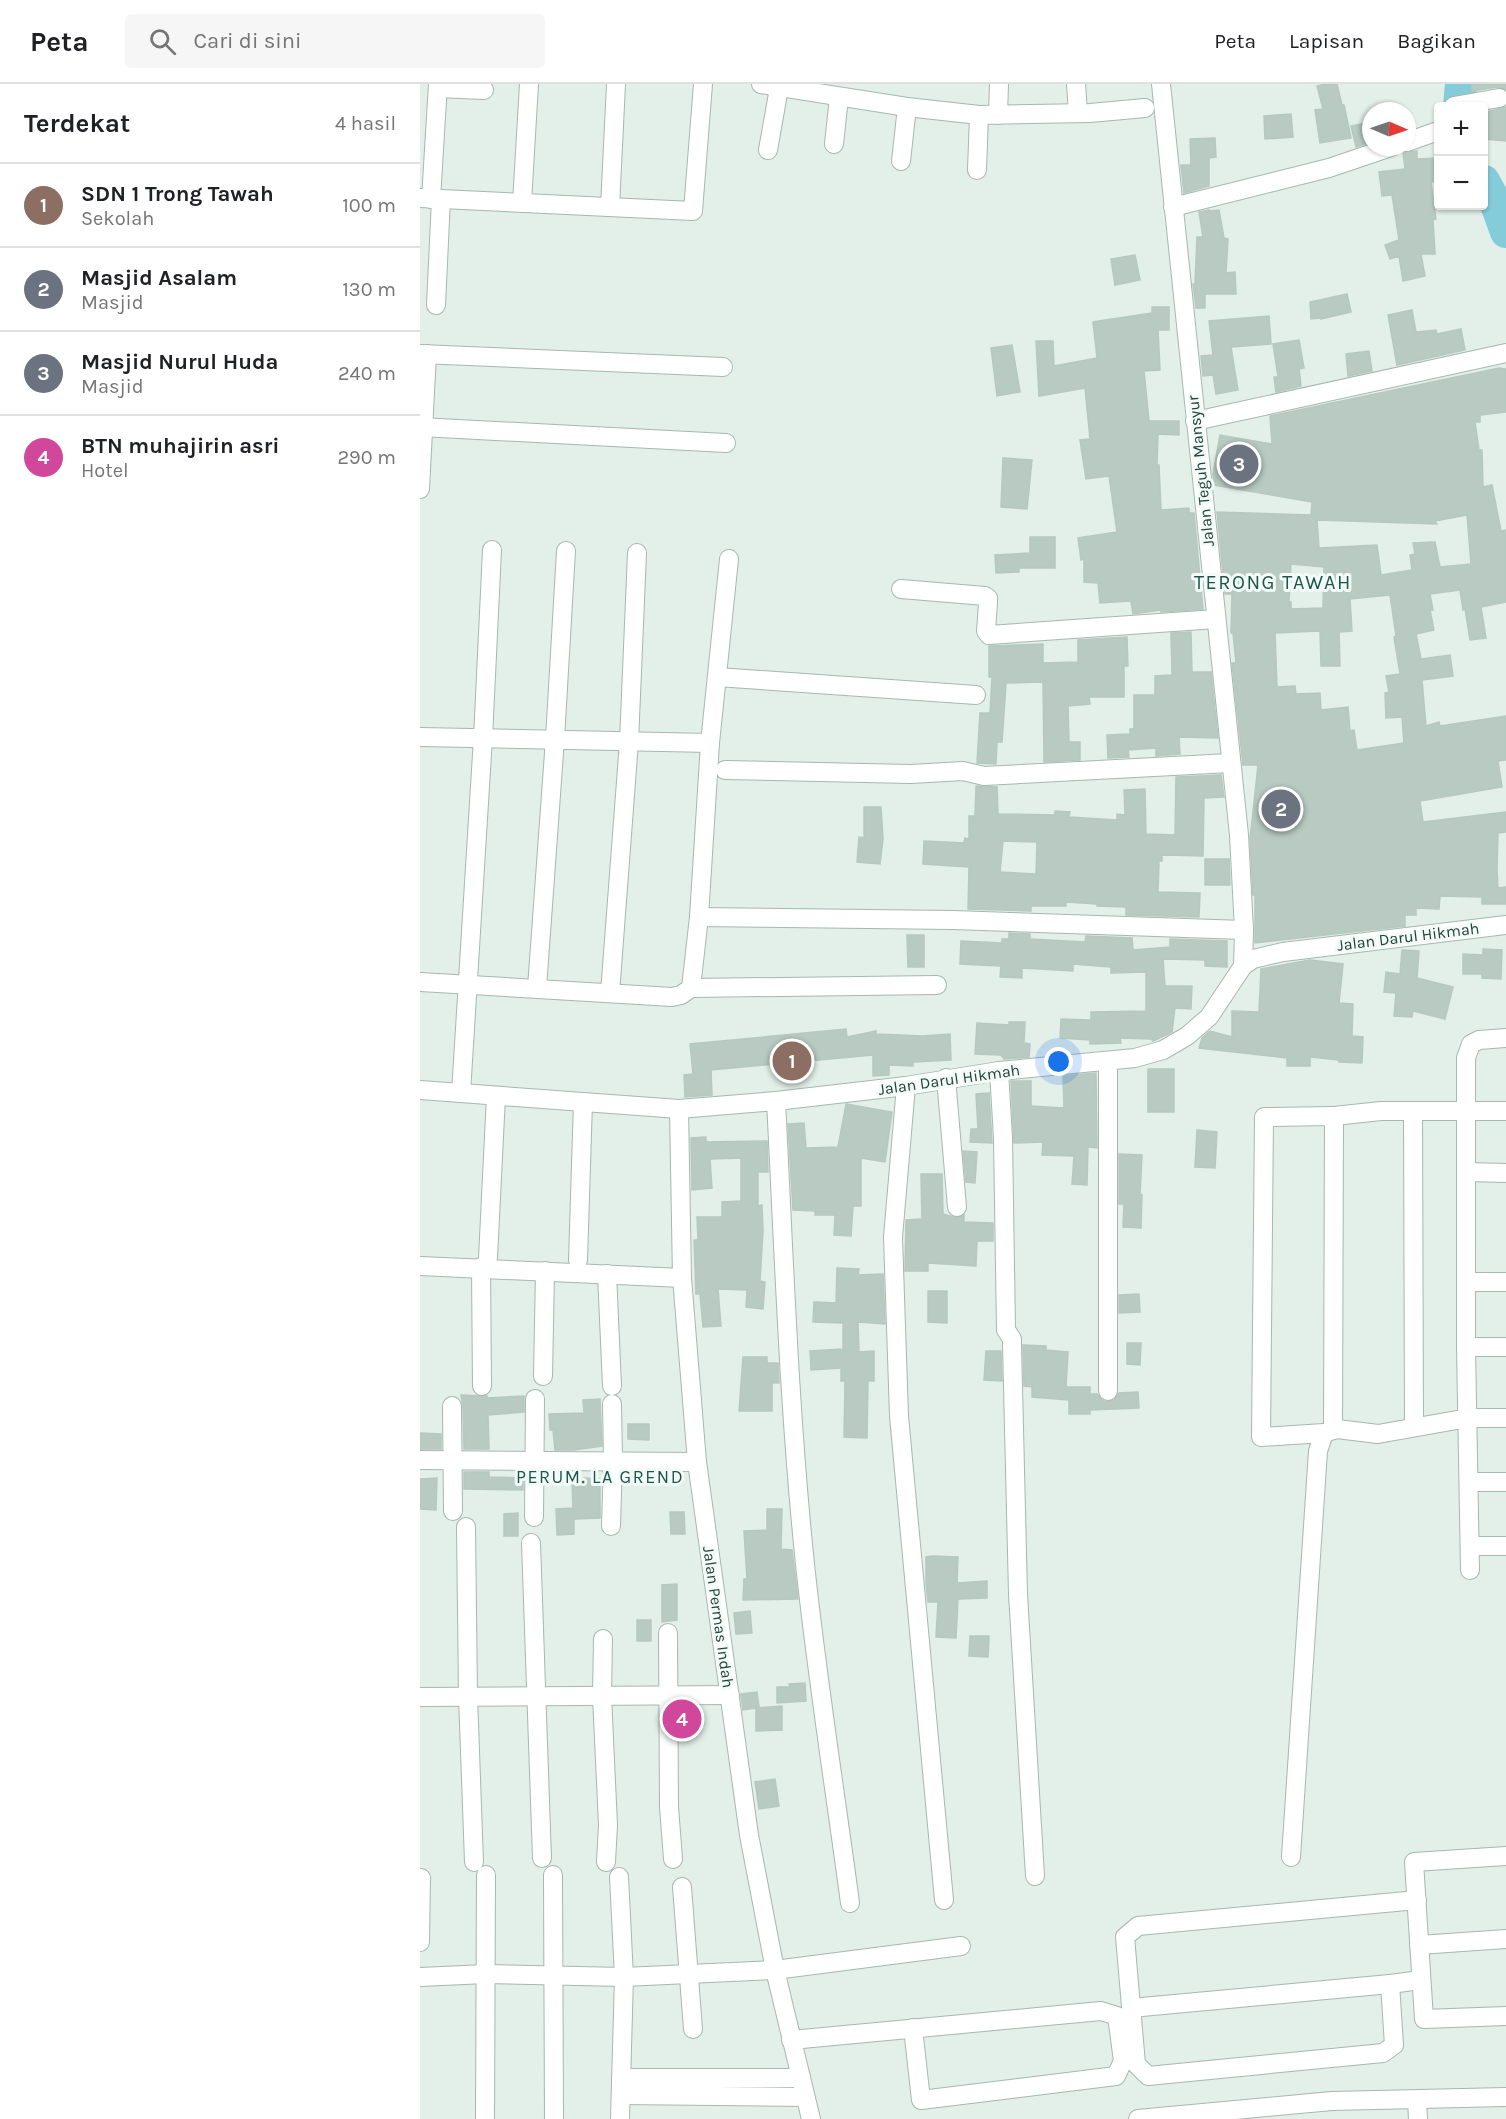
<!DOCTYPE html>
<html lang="id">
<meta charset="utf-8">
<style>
:root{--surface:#fff;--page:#f6f6f6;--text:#202124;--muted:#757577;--line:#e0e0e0;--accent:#0b8043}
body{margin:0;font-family:Karla,sans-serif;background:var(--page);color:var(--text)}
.controls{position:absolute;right:18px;top:18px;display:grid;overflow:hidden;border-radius:6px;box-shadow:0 2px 4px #0004}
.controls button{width:54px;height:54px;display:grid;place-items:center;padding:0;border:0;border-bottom:2px solid var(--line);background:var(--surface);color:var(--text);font:30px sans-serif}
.compass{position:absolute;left:942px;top:18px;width:54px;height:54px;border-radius:50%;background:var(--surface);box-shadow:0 2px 4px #0004;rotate:92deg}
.you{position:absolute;left:639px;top:978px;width:21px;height:21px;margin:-15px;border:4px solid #fff;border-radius:50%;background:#1a73e8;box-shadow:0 0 0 9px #1a73e833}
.badge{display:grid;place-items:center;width:39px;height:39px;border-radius:50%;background:var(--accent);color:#fff;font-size:20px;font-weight:700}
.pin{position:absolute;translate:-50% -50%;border:3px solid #fff;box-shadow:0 2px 6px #0006}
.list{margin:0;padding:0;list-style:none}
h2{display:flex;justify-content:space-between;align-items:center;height:78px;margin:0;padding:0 24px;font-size:26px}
h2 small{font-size:20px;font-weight:400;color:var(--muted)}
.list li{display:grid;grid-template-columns:39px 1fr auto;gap:18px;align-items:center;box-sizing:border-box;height:84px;padding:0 24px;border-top:2px solid var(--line)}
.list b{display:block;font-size:22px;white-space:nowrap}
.list p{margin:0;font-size:20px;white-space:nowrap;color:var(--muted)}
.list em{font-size:20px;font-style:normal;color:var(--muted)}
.icon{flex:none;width:33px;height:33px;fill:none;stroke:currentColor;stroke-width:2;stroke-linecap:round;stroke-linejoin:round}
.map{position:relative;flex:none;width:1086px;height:2035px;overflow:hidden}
header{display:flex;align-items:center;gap:36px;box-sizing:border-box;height:84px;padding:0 30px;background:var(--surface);border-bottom:2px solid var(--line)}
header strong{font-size:28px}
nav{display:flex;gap:33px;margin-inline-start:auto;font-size:21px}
.search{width:420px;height:54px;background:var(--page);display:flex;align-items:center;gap:15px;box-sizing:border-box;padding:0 21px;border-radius:6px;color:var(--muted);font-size:22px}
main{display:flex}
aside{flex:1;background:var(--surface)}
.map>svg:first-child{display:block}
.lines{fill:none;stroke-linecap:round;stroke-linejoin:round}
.river{stroke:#85ccda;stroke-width:32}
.building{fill:#b8cac2;stroke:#b5c9c1;stroke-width:1.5;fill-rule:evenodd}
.minor-casing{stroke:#a5b8b1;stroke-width:20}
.minor{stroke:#fff;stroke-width:18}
.labels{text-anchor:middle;stroke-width:6;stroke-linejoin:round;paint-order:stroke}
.street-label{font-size:16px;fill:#204339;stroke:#f4faf7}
.neighbourhood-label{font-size:18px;letter-spacing:1.5px;fill:#195748;stroke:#f4faf7}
.quarter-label{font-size:20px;letter-spacing:1.5px;fill:#195748;stroke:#f4faf7}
</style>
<header>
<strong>Peta</strong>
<div class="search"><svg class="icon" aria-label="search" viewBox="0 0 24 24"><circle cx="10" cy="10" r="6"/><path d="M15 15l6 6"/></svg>Cari di sini</div>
<nav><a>Peta</a><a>Lapisan</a><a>Bagikan</a></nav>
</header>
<main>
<aside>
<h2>Terdekat<small>4 hasil</small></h2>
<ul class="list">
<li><span class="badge" style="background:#8d6e63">1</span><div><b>SDN 1 Trong Tawah</b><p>Sekolah</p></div><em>100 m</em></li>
<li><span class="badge" style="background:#6b7280">2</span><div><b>Masjid Asalam</b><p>Masjid</p></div><em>130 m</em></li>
<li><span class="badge" style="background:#6b7280">3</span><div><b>Masjid Nurul Huda</b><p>Masjid</p></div><em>240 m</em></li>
<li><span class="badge" style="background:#d1479c">4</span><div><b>BTN muhajirin asri</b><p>Hotel</p></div><em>290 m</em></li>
</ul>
</aside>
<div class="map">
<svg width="1086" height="2035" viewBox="0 0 1086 2035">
<rect width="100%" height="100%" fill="#e3efe9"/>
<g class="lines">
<g class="river">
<path d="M1039,22L1041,0"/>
<path d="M1064,97L1074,115L1086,148"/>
</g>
</g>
<g class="building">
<path d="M905,0H917L922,21H924L931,54L900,59L895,26L903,25L897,2Z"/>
<path d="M1052,0H1086V6L1077,3L1052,7Z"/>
<path d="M1086,23V57L1064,55L1066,28Z"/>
<path d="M871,30L873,53L845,55L844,32Z"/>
<path d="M951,38V58L936,63L931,42Z"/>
<path d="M795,54L796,73L789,74V102L764,109L761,81H771L770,55Z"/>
<path d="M997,67V75L1017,74L1018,97L1011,98L1016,135L1013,136L1015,170H1001L1005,192L983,197L979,172L970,175L965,161L979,156L972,111L962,112L959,88L985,85L983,68Z"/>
<path d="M789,126V127L799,126L804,154L808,155L806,189L815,188L816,210H785V224H776L773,200H775L777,153H783L779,128Z"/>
<path d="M715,171L720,196L695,201L691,175Z"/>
<path d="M927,210L931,228L901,235V234L891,235L890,218Z"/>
<path d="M732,223H749V246H738L740,286L724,287L729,337H759V351L738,350L737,381H739L741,426L769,424V429H774L783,525L741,528V526L713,530L711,517L680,519L678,499L664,498V475L661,476L658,454L697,448L689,392L666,395L660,356L670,355L665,304L619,312L616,257H633L634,282L677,274L673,238L732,229Z"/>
<path d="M992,226L996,248L1016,246L1017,250L1041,245L1045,266L977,281L968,231Z"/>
<path d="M849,232L851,260L811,263L818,306L796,310L793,291L783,292L781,272L793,271L789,237Z"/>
<path d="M879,256L884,284L879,285L881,302L856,308L854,293H858L853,260Z"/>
<path d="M592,261L600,308L577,312L571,264Z"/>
<path d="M949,267L952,287L928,292L926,270Z"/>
<path d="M1079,284L1086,285V328L1060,331V338H1055L1059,366H1062L1063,403L1072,401L1081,447L1086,446V518L1061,523L1066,554L1050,556L1045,525L1043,526L1040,506L1010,510L1013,526H1010L1014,546L996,550L1001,575L1030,571L1033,592L1002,596L1006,642L1019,638L1020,642L1086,632V676L1078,677L1082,703L1000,717L1003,738L1086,728V748L1078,749L1077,784L1078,804L1086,803V820H1062V813L1020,812L1019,825L996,824V831H985V842L835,859V811H833L830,755L838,681H823L812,579H816L813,549H811L812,510H805L797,428L891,431L892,418L794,401L793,390L800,351L852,360L850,332ZM1047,431L1051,480L1020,483L1015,458L993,459L995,470L990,471L992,486L961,491L957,461L899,464L897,436L1017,440L1015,437ZM871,480L904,483L903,524L871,525V518H869ZM970,511L976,552L974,553L980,590L966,592L969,608L965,609L966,634L982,633L984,659L937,666L934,646L930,647L928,623L901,626L900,609L876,610L875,602L857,603L855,549L900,547L901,582H920L919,548L932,547L930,515Z"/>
<path d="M583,374L612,376L607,425L581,423Z"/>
<path d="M610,453H635V484H599V488L576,489L575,471L610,469Z"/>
<path d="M771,548L772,588H791L798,654L759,653L760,670L736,672V664L708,666L709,673L688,674L687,651L710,650V645H714V611H735V592L752,591L751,549Z"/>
<path d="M707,553L708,582H704V613H669L670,620L648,622L649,658H660V676L624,678L623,598L586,599L582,658H577L576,680L557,679L560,629H570L572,593H569V562L623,560V579L658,578V556Z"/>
<path d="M801,691L804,713L784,714L783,772L742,771V777H739L738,808L780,809L779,833L706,831V823L677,822V820L646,818V822H611V827L548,825L549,783L503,780L504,757L544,759L545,754L549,755V732H555L556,702L577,703L578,730L635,731V727L650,728L649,733L697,736V730L705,731L704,706L725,705L726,750L755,751L756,693ZM583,757L617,758L616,790L580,788Z"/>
<path d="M444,723H461L463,755L460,780L437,778L439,753L444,754Z"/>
<path d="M785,775H809L810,801H785Z"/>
<path d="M589,849L610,850V855L665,858L666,852L712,854L713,866L750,863V855L807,857V883L785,882V876L743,875L745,902H772L771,925L755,924L752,948L733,957L731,955L700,954L701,959L670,960V956L640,954L641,935L671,936V928L726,927V888L691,889V883L653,880V887L602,884V894L580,893L581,882L540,880L541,857L582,859V855H589Z"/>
<path d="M487,851H504V883H488Z"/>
<path d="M1063,865L1082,866L1081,895L1062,894V890H1043V870L1063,871Z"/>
<path d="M982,866L999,867L997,894L1033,903L1025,935L993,927L992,933L974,932L976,909L964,908L966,888L980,890Z"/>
<path d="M890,876L923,880L919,919L933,920L932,952L943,953L942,979L919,978V976L890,973V982H867V974L779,964L782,954L790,947L812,953V927L839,928L841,885Z"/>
<path d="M589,938H605L604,959L610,960L609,973L584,975L581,971L555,970L557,939L589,941Z"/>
<path d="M426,945L427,953L456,947V950L503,952L530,950L531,976L493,978V982L469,981V991L453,992V971L291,986L292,1011L265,1013L264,991L273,990L270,960Z"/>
<rect x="728" y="985" width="26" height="43"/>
<path d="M676,989L677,1064L668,1063L667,1101L652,1100L654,1072L622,1071L623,1058L594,1059L591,997H611V1022L644,1024L643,992Z"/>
<path d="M569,1009L572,1059L550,1058L551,1045H558L556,1010Z"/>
<path d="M426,1020L472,1028L465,1078L441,1074V1122H433L431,1152L414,1151L415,1131H395V1127L373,1126L368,1040L384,1039L386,1064L418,1063Z"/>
<path d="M777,1046L797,1048L795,1084L775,1083Z"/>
<path d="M286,1053V1058L347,1057L348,1088H338V1122L342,1121L343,1147L340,1197L345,1198L343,1225L326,1223L327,1206L298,1205L301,1242L283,1243L280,1210H276L274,1156H278L277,1133H302V1118L321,1117V1074L290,1075L292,1104L272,1106L271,1054Z"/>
<path d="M543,1067L557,1068L555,1099L546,1098Z"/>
<path d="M699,1070L722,1071L720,1110L722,1111L721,1144L703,1143L704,1120H699Z"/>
<path d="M501,1090H522L523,1130L537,1134L544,1131V1138L573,1139V1157H557L556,1182L508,1179V1187H485L486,1136L502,1135Z"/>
<path d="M417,1184L439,1185L438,1191L463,1190L465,1240L438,1238L439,1268L454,1267V1297H448L447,1354L424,1353L425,1297H421V1284L391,1286L390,1267L423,1265V1239L393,1238L394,1218L416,1219Z"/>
<path d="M508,1207H527V1239L508,1238Z"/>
<path d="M719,1210L720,1228L699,1229V1211Z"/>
<path d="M707,1259H721L720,1281L707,1280Z"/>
<path d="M603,1261L626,1262V1266L648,1268L646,1303H670V1310H677L682,1316L687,1318L694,1316L699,1309L718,1308L719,1324L670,1326V1330H649V1316L612,1313V1303H614L604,1302Z"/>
<path d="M566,1267H581L582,1297L564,1296Z"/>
<path d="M323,1273H347V1279H358L359,1299H352V1327H319Z"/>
<path d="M41,1311L67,1312V1314L104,1312V1328L68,1331L69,1365H44L43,1322Z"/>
<path d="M180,1315L182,1362L154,1366H135L133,1346H130L129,1330L164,1329L163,1316Z"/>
<path d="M208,1340H229V1356L208,1355Z"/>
<path d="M0,1349L21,1350V1365H0Z"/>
<path d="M44,1388H69V1393L103,1394V1406L44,1405Z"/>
<path d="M17,1394L16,1426L0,1425V1395Z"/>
<path d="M164,1394L180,1395V1434L154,1435V1450L137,1451L136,1425L153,1424L152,1398L164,1397Z"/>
<path d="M347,1425H362L361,1465L372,1466L378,1515L323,1516L324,1495H327L324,1447L347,1446Z"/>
<path d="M250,1428H264L265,1450H251Z"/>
<path d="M98,1429V1452H84V1430Z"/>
<path d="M512,1472L538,1473L537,1499L567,1497V1514L538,1515L536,1554L516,1553L518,1518H508L506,1500V1473Z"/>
<path d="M257,1500V1536L242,1538V1501Z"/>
<path d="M330,1527L332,1549L316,1550L314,1529Z"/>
<rect x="217" y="1536" width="14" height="21"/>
<path d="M550,1552H569L568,1573L549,1572Z"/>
<path d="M385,1599L386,1617L357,1619V1603H370L369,1600Z"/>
<path d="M337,1608L339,1623L336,1624L362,1622V1646L336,1647V1624L323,1626L321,1612V1610Z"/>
<path d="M355,1695L359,1722L339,1725L335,1698Z"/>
</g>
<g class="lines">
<defs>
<g id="minor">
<path d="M341,0L487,23L559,31L670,29L725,24"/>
<path d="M656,0L658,29"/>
<path d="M741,0L819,751L824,846L823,882"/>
<path d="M18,4L64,6"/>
<path d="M1034,22L1079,14"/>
<path d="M578,31L579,0"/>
<path d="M987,58L1018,47"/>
<path d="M414,60L419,13"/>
<path d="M348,66L359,4"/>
<path d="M481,77L487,23"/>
<path d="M557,86L559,31"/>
<path d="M0,114L273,127L283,0"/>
<path d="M11,115L18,0"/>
<path d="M102,119L109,0"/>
<path d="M190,123L196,0"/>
<path d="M753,123L909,84L971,63"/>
<path d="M16,221L21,115"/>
<path d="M0,270L303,283"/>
<path d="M775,337L1086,269"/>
<path d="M0,343L306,359"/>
<path d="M0,405L7,270"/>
<path d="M481,505L565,512L568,514V519L566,547L569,551L796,535"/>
<path d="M297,593L556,611"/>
<path d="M0,653L290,659"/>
<path d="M305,686L491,690L543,687L564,692L810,679"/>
<path d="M279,833L533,836L824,846"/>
<path d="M0,898L252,913L261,911L271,904L279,833L290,659L309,475"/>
<path d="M117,904L135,655L146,467"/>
<path d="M271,904L517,901"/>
<path d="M190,909L209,658L217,469"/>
<path d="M579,987L583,1054L586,1246L592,1255V1261L598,1510L615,1792"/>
<path d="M526,994L537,1123"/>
<path d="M486,1002L473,1153L479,1332L524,1816"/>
<path d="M0,1006L259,1025L356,1017L486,1002L579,987L715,974L743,966L767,952L789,933L823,882L833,875L863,868L1086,841"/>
<path d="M41,1009L63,654L72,466"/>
<path d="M356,1017C364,1172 369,1327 385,1480C397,1594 415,1706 430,1819"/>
<path d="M259,1025L262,1194L277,1378L329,1751L355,1886L391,2035"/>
<path d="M993,1027L994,1343"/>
<path d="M914,1032L961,1027H1086"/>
<path d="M1046,1088L1086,1089"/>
<path d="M68,1174L76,1012"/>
<path d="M158,1176L163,1018"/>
<path d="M0,1182L262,1194"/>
<path d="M61,1183L62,1302"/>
<path d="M187,1190L192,1302"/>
<path d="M1047,1198H1086"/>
<path d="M1046,1263H1086"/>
<path d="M123,1292L125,1187"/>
<path d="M688,1307V978"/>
<path d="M32,1322L33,1427"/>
<path d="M904,1349L841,1353L844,1033L914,1032L913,1346"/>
<path d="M0,1376L277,1378"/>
<path d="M1049,1398H1086"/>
<path d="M114,1433L115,1315"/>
<path d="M191,1442L193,1376L192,1320"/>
<path d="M46,1443L48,1612L54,1778"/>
<path d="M111,1459L122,1774"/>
<path d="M1050,1462H1086"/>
<path d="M1050,1486L1046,1263V974L1051,960L1059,956L1086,954"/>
<path d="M248,1549L249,1723L253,1775"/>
<path d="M183,1555L182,1612L188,1741L186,1778"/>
<path d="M0,1613L310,1611"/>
<path d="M1086,1772L994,1778L1004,1935L1086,1932"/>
<path d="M871,1773L898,1367L904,1349L917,1345L958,1350L1048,1334H1086"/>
<path d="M133,1791L134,2035"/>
<path d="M199,1793L204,1893L200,2035"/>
<path d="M262,1803L273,1945"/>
<path d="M997,1816L718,1842L705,1853L716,1980L728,1992L963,1969L974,1961L970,1900L1001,1896"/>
<path d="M0,1858L1,1794"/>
<path d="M999,1861L1086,1855"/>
<path d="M0,1893L66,1890L204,1893L355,1886L541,1862"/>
<path d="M711,1924L970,1900"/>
<path d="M371,1956L681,1927L697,1932L703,1977L696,1992L501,2016L493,1944"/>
<path d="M201,1994H381"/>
<path d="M201,2011L385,2013"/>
<path d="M997,2016L998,2035"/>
<path d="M65,2035L66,1791"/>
<path d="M718,2035L912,2017L1086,2013"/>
</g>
</defs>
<use href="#minor" class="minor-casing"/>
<use href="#minor" class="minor"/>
</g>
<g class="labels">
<g class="street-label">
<text transform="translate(780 387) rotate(-96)" y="6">Jalan Teguh Mansyur</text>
<text transform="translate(988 852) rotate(-7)" y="6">Jalan Darul Hikmah</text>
<text transform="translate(529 995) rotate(-8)" y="6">Jalan Darul Hikmah</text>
<text transform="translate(299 1533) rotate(82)" y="6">Jalan Permas Indah</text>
</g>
<g class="neighbourhood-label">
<text x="180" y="1399">PERUM. LA GREND</text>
</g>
<g class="quarter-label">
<text x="853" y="505">TERONG TAWAH</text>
</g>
</g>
</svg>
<div class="controls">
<button>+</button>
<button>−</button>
</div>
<svg class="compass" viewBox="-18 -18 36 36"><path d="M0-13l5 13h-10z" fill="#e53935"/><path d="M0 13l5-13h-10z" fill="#757577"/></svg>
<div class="you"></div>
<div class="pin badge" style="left:372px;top:977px;background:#8d6e63">1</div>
<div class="pin badge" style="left:861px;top:725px;background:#6b7280">2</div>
<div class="pin badge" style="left:819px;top:380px;background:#6b7280">3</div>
<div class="pin badge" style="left:262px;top:1635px;background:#d1479c">4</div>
</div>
</main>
